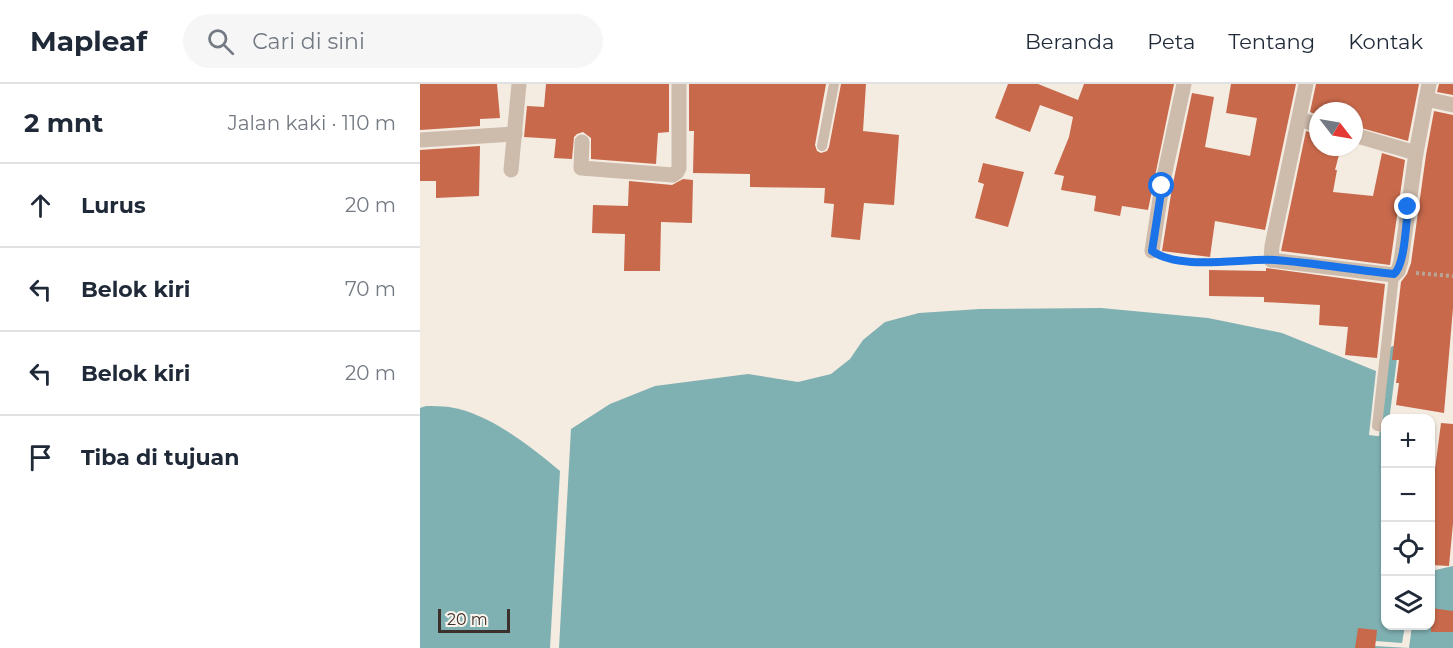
<!DOCTYPE html>
<html lang="id">
<meta charset="utf-8">
<style>
:root{--surface:#fff;--page:#f6f6f7;--text:#1f2937;--muted:#747a83;--line:#e0e1e3}
body{margin:0;font-family:Montserrat,sans-serif;background:var(--page);color:var(--text)}
.controls{position:absolute;right:18px;bottom:18px;display:grid;overflow:hidden;border-radius:12px;box-shadow:0 2px 4px #0004}
.controls button{width:54px;height:54px;display:grid;place-items:center;padding:0;border:0;border-bottom:2px solid var(--line);background:var(--surface);color:var(--text);font:30px sans-serif}
.compass{position:absolute;left:889px;top:18px;width:54px;height:54px;border-radius:50%;background:var(--surface);box-shadow:0 2px 4px #0004;rotate:121deg}
.scale{position:absolute;left:18px;bottom:15px;width:72px;box-sizing:border-box;padding-left:6px;border:3px solid #3b302b;border-top:0;font-size:16px;line-height:21px;white-space:nowrap;color:#3b302b;-webkit-text-stroke:4px #fbf5ee;paint-order:stroke}
.stop{position:absolute;width:18px;height:18px;margin:-14px;border:4px solid #1a73e8;border-radius:50%;background:#fff}
.stop.end{background:#1a73e8;border-color:#fff;box-shadow:0 2px 6px #0008}
.list{margin:0;padding:0;list-style:none}
h2{display:flex;justify-content:space-between;align-items:center;height:78px;margin:0;padding:0 24px;font-size:26px}
h2 small{font-size:20px;font-weight:400;color:var(--muted)}
.list li{display:grid;grid-template-columns:39px 1fr auto;gap:18px;align-items:center;box-sizing:border-box;height:84px;padding:0 24px;border-top:2px solid var(--line)}
.list b{display:block;font-size:22px;white-space:nowrap}
.list em{font-size:20px;font-style:normal;color:var(--muted)}
.icon{flex:none;width:33px;height:33px;fill:none;stroke:currentColor;stroke-width:2;stroke-linecap:round;stroke-linejoin:round}
.map{position:relative;flex:none;width:1033px;height:564px;overflow:hidden}
header{display:flex;align-items:center;gap:36px;box-sizing:border-box;height:84px;padding:0 30px;background:var(--surface);border-bottom:2px solid var(--line)}
header strong{font-size:28px}
nav{display:flex;gap:33px;margin-inline-start:auto;font-size:21px}
.search{width:420px;height:54px;background:var(--page);display:flex;align-items:center;gap:15px;box-sizing:border-box;padding:0 21px;border-radius:33px;color:var(--muted);font-size:22px}
main{display:flex}
aside{flex:1;background:var(--surface)}
.map>svg:first-child{display:block}
.water{fill:#7fb0b2}
.pier{fill:#f4ebe1}
.lines{fill:none;stroke-linecap:round;stroke-linejoin:round}
.stream{stroke:#7fb0b2;stroke-width:8}
.building{fill:#c8694b}
.path{stroke:#b9a596;stroke-width:4;stroke-dasharray:3 3;stroke-linecap:butt}
.lane{stroke:#cdbbac;stroke-width:10}
.street{stroke:#cdbbac;stroke-width:15}
.route{stroke:#1a73e8;stroke-width:8}
</style>
<header>
<strong>Mapleaf</strong>
<div class="search"><svg class="icon" aria-label="search" viewBox="0 0 24 24"><circle cx="10" cy="10" r="6"/><path d="M15 15l6 6"/></svg>Cari di sini</div>
<nav><a>Beranda</a><a>Peta</a><a>Tentang</a><a>Kontak</a></nav>
</header>
<main>
<aside>
<h2>2 mnt<small>Jalan kaki · 110 m</small></h2>
<ul class="list">
<li><svg class="icon" aria-label="ahead" viewBox="0 0 24 24"><path d="M12 20V5M6 11l6-6 6 6"/></svg><div><b>Lurus</b></div><em>20 m</em></li>
<li><svg class="icon" aria-label="left" viewBox="0 0 24 24"><path d="M17 20v-9H6M10 6l-5 5 5 5"/></svg><div><b>Belok kiri</b></div><em>70 m</em></li>
<li><svg class="icon" aria-label="left" viewBox="0 0 24 24"><path d="M17 20v-9H6M10 6l-5 5 5 5"/></svg><div><b>Belok kiri</b></div><em>20 m</em></li>
<li><svg class="icon" aria-label="arrive" viewBox="0 0 24 24"><path d="M6 21V4h12l-3 4 3 4H6"/></svg><div><b>Tiba di tujuan</b></div></li>
</ul>
</aside>
<div class="map">
<svg width="1033" height="564" viewBox="0 0 1033 564">
<rect width="100%" height="100%" fill="#f4ebe1"/>
<g class="water">
<path d="M681,224L788,234L862,249L956,287L949,351L965,353L966,427L961,467L965,470L966,542H1010L1011,487L1033,482V564H139L151,345L190,320L235,302L328,290L378,298L411,290L430,275L443,256L465,238L499,229L560,225Z"/>
<path d="M6,322C13,322 22,322 29,323C69,329 110,362 140,387L130,564H0V324Z"/>
</g>
<path class="pier" d="M985,542H992L989,564L955,562V557L982,559Z"/>
<g class="lines">
<path class="stream" d="M963,353L974,266"/>
</g>
<g class="building">
<path d="M0,0H77L80,34L60,35V42L0,46Z"/>
<path d="M126,0H249V48L238,49L236,80L171,75V54L163,48L157,50L154,53L152,75L134,74L136,55L104,53L107,22L124,23Z"/>
<path d="M269,0H406L395,61L397,67L401,69L407,67L409,63L421,0H446L443,47L479,51L474,121L444,119L440,156L411,153L414,120L404,119L405,104L330,103V90L273,89L274,47H269Z"/>
<path d="M588,0H618L658,16L664,0H754L728,126L702,122L700,132L674,127L676,112L641,106L644,92L634,90L649,53L653,33L620,21L610,48L575,34Z"/>
<path d="M811,0H876L845,146L795,137L790,173L742,167L752,104L772,9L794,13L785,63L830,72L837,34L806,29Z"/>
<path d="M896,0H999L988,57L934,42V27H898V31L890,28Z"/>
<path d="M1019,0H1033V11L1017,8Z"/>
<path d="M1014,27L1033,31V224L1024,329L976,321L979,299H976L979,276H972L981,198L987,190L991,179L1006,71Z"/>
<path d="M886,47L898,51V63H921L915,86H917L913,108L953,112L962,69L985,76L970,181L861,167Z"/>
<path d="M60,62L59,112L16,114V97H0V66Z"/>
<path d="M563,79L604,88L588,143L555,134L564,100L558,98Z"/>
<path d="M263,95L273,96L272,139L241,138L240,187H204L205,150L172,149L173,121L208,122L209,97L252,101Z"/>
<path d="M846,184L965,200L957,274L925,271L928,243L899,241L900,221L844,218V213L789,212V186L846,187Z"/>
<path d="M1021,339L1033,340V439L1029,482L1011,481V416Z"/>
<path d="M1011,524L1033,527V548H1011Z"/>
<path d="M938,544L957,546L955,564H935Z"/>
</g>
<g class="lines">
<g class="path">
<path d="M747,174L766,176L833,177"/>
<path d="M996,189L1033,192"/>
</g>
<g class="lane">
<path d="M402,62L414,0"/>
<path d="M966,343L957,342L974,191"/>
</g>
<g class="street">
<path d="M886,0L852,162L851,176L974,191L978,187L981,177L996,69L1009,0"/>
<path d="M1006,15L1033,21"/>
<path d="M879,35L898,41"/>
<path d="M934,51L996,69"/>
<path d="M0,56L95,50"/>
<path d="M162,58L161,84L253,91L257,88L259,84V0"/>
<path d="M91,86L99,0"/>
<path d="M732,167L742,102L764,0"/>
</g>
</g>
<g class="lines">
<path class="route" d="M742,102L732,167C761,187 821,174 855,176C895,179 934,186 974,190C985,181 986,139 988,123"/>
</g>
</svg>
<div class="controls">
<button>+</button>
<button>−</button>
<button><svg class="icon" aria-label="locate" viewBox="0 0 24 24"><circle cx="12" cy="12" r="6"/><path d="M12 2v4M12 18v4M2 12h4M18 12h4"/></svg></button>
<button><svg class="icon" aria-label="layers" viewBox="0 0 24 24"><path d="M12 4l9 5-9 5-9-5zM3 14l9 5 9-5"/></svg></button>
</div>
<svg class="compass" viewBox="-18 -18 36 36"><path d="M0-13l5 13h-10z" fill="#e53935"/><path d="M0 13l5-13h-10z" fill="#747a83"/></svg>
<div class="scale">20 m</div>
<div class="stop" style="left:742px;top:102px"></div>
<div class="stop end" style="left:988px;top:123px"></div>
</div>
</main>
